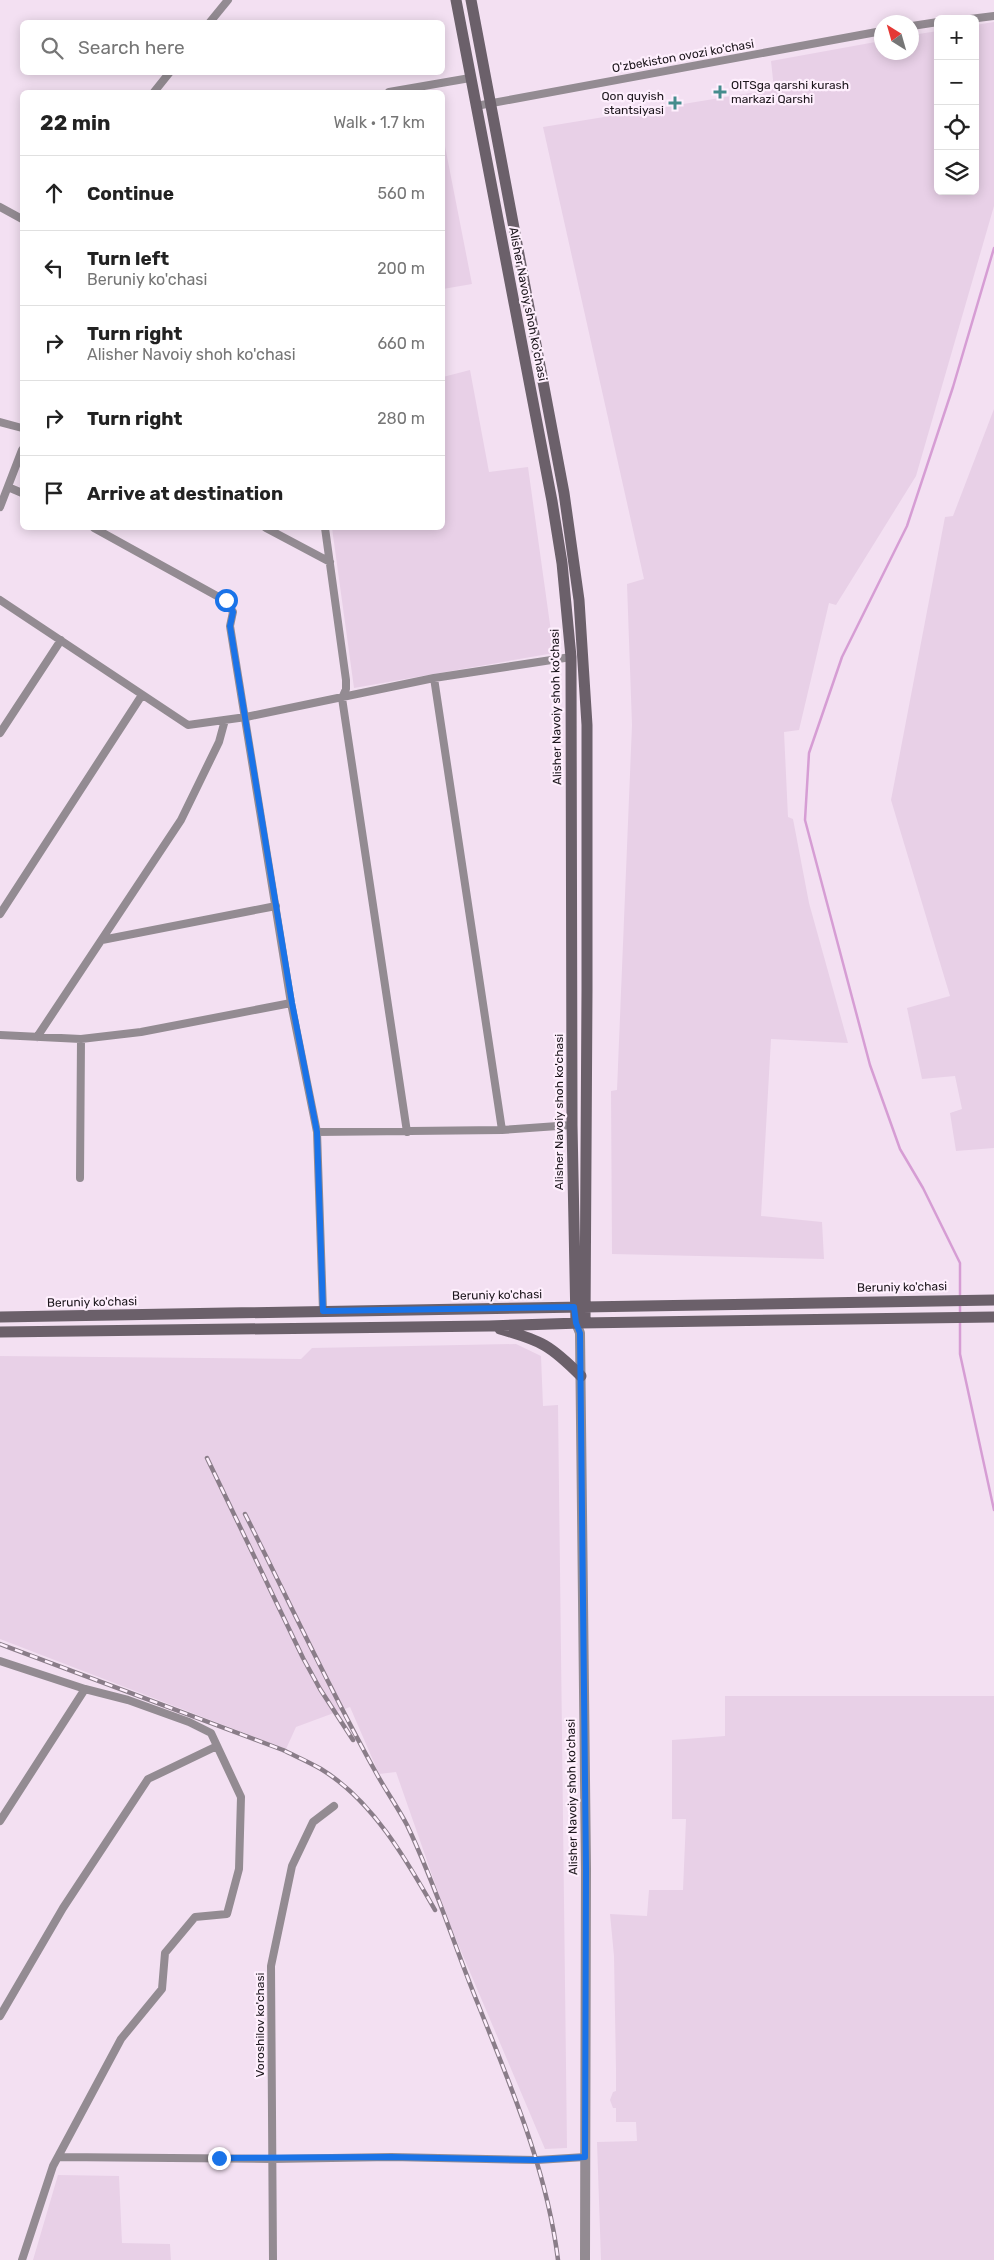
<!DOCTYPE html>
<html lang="en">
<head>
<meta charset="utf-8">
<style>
	:root { --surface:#fff; --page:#f2f2f2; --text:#222; --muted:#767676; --line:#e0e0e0 }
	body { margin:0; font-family:Rubik,sans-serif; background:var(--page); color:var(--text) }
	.controls { position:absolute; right:15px; top:15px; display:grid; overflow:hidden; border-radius:8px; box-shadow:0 2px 12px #0003 }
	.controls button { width:45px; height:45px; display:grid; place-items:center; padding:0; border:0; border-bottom:1px solid var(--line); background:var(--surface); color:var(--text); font:25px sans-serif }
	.compass { position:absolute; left:874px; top:15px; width:45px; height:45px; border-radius:50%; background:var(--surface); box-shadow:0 2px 12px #0003; rotate:323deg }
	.stop { position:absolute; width:15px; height:15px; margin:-11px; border:4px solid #1a73e8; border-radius:50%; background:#fff }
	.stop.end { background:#1a73e8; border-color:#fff; box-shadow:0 1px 5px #0008 }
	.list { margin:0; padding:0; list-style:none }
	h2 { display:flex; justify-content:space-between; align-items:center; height:65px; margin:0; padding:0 20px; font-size:21px }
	h2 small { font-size:16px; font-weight:400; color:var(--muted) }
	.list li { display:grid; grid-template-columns:32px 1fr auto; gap:15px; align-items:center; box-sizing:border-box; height:75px; padding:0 20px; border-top:1px solid var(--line) }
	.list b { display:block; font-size:19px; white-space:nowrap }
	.list p { margin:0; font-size:16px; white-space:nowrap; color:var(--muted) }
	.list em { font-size:16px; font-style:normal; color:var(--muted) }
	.icon { flex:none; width:28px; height:28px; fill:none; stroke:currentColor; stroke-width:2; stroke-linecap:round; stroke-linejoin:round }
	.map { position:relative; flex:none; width:994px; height:2260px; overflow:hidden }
	.search { position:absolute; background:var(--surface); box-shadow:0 2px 12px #0003; left:20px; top:20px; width:425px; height:55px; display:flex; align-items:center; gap:12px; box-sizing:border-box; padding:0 18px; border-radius:8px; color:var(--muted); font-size:19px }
	.panel { position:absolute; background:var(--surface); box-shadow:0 2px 12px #0003; left:20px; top:90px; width:425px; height:440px; border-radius:8px }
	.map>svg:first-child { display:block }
	.built { fill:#e8d0e7 }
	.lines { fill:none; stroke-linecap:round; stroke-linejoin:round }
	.stream { stroke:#d69dd4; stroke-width:2.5 }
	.minor { stroke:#938b92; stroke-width:8 }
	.tertiary { stroke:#938b92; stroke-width:10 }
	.secondary { stroke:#6b606a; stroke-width:11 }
	.rail-casing { stroke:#8a7d89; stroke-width:4.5 }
	.rail { stroke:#feeffd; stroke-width:2.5; stroke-dasharray:8; stroke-linecap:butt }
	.route { stroke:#1a73e8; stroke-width:6 }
	.poi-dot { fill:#448c8d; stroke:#feeffd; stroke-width:2 }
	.labels { text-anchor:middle; stroke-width:4.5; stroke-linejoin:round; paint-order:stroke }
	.street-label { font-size:12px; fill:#1c161c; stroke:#feeffd }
	.poi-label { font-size:12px; fill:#1c161c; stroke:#feeffd; text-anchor:start }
</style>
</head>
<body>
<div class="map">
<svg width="994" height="2260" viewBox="0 0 994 2260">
	<rect width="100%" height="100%" fill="#f3e0f2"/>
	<path class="built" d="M994,22V206L916,476L836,605L829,603L799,730L784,732L788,817L793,819L809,903L848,1043L771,1039L761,1216L822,1222L824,1259L612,1254L611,1091L617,1090L632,725L627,584L644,579L543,127L774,89L771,61L881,41L882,52H912V35L938,31V191H975V25Z
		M442,131L472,284L443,289H442Z
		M470,370L489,472L528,467L554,653L354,688L332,528H442L443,377Z
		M994,409V1148L956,1151L950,1113L962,1109L955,1076L922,1079L907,1008L950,996L891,800L945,517L953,516Z
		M516,1344L541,1356L543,1406L558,1405L567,2148L545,2149L447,1918L396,1772L379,1774L350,1707L296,1727L286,1749L0,1639V1356L301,1359L312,1348Z
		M725,1696H994V2260H601L597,2142L637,2141L636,2122H616V2108H613L610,2100L613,2092L616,2091V2070L614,1956L610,1914L647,1916L649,1890H683L686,1819H672V1740L725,1736Z
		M58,2175L119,2176L122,2243L170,2244L171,2260H33Z"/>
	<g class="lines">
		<path class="stream" d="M960,1297V1263L923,1188L900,1149L870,1065L805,820L809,753L842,657L907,526L953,387L994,248
			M960,1303V1315
			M960,1320V1354L994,1510"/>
		<path class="minor" d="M970,19L994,16
			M210,22L228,0
			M912,26L938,22
			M154,92L170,72
			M389,92L470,78
			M476,106L882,31
			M0,207L22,219
			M0,422L22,428
			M8,487L22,493
			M0,507L22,450
			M94,528L226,601L233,612L230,626L291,1003L317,1132L323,1311
			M266,528L330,562
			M325,528L346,680V689L342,698L407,1132
			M0,600L188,725L246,717L434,678L571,657
			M434,678L502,1130
			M0,733L61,640
			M0,914L142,695
			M102,940L276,906
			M0,1035L81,1039L141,1032L291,1003
			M37,1037L181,820L219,742L225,720
			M317,1132L502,1130L572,1125
			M80,1178L81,1039
			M0,1661L85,1689L128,1700L189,1722L211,1733L241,1797L239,1869L227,1914L195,1917L165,1953L162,1989L121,2039L53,2166L22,2260
			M0,1821L85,1689
			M0,2016L63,1908L148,1779L217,1746
			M58,2157L272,2159L391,2157L537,2160L585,2157
			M273,2260L271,1966L292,1866L313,1822L334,1806"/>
		<path class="tertiary" d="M576,1323L580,1333L586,1869L585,2260"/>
		<path class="secondary" d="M456,0L552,501L562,563L571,657L572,1125L576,1323
			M471,0L564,493L579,600L587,725V990L585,1323
			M0,1317L994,1300
			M500,1329C542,1341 550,1345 581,1376
			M0,1332L489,1326L580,1323L994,1317"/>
		<defs>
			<path id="rail" d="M207,1458L303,1658L320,1689L353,1740
				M245,1514C288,1599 328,1686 374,1769C384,1788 397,1806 407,1825C435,1883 454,1945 478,2004C511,2087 547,2170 558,2260
				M0,1644L283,1750C295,1756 309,1762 321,1769C372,1800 406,1859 435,1910"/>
		</defs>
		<use href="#rail" class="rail-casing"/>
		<use href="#rail" class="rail"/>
	</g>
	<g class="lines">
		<path class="route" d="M219,2158L391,2157L536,2160L585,2157L586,1869L580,1333L576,1323L574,1307L323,1311L317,1132L292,1003L230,626L233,612L226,600"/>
	</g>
	<g class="poi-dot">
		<path d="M717.5 84.5h5v5h5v5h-5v5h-5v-5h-5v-5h5z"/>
		<path d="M672.5 95.5h5v5h5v5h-5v5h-5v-5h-5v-5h5z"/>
	</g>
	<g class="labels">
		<g class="street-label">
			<text transform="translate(683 56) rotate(-10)" y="4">O'zbekiston ovozi ko'chasi</text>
			<text transform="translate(528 304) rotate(79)" y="4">Alisher Navoiy shoh ko'chasi</text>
			<text transform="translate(556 707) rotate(-91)" y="4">Alisher Navoiy shoh ko'chasi</text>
			<text transform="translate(559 1112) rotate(-90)" y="4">Alisher Navoiy shoh ko'chasi</text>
			<text transform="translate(902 1287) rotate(-1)" y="4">Beruniy ko'chasi</text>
			<text transform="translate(497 1295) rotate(-1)" y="4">Beruniy ko'chasi</text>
			<text transform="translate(92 1302) rotate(-1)" y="4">Beruniy ko'chasi</text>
			<text transform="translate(572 1797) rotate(-91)" y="4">Alisher Navoiy shoh ko'chasi</text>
			<text transform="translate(260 2025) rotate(-90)" y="4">Voroshilov ko'chasi</text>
		</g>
		<g class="poi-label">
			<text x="731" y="89">OITSga qarshi kurash<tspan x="731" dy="14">markazi Qarshi</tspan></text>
			<text x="664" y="100" text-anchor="end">Qon quyish<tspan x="664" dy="14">stantsiyasi</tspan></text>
		</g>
	</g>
</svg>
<div class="controls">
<button>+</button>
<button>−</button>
<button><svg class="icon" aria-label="locate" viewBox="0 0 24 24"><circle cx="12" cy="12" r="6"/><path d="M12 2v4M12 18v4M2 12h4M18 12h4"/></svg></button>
<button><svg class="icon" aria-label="layers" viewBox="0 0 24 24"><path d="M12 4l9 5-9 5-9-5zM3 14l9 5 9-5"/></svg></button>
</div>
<svg class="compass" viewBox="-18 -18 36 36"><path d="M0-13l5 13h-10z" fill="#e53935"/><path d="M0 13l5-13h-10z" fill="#767676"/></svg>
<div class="stop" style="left:226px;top:600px"></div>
<div class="stop end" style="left:219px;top:2158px"></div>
<div class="search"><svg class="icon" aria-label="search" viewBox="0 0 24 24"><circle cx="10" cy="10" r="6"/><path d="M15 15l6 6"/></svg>Search here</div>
<section class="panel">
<h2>22 min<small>Walk · 1.7 km</small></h2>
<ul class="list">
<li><svg class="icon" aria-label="ahead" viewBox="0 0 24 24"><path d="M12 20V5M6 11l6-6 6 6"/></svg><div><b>Continue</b></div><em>560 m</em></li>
<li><svg class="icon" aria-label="left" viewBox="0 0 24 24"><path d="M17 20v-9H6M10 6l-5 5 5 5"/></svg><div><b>Turn left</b><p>Beruniy ko'chasi</p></div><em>200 m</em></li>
<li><svg class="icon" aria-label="right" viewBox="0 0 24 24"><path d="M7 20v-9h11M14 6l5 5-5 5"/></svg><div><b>Turn right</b><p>Alisher Navoiy shoh ko'chasi</p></div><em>660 m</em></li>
<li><svg class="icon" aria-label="right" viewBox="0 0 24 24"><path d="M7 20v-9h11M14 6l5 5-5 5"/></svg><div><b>Turn right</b></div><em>280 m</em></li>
<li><svg class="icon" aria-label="arrive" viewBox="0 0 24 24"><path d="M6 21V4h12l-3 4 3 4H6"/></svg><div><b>Arrive at destination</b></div></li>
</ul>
</section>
</div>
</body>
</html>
